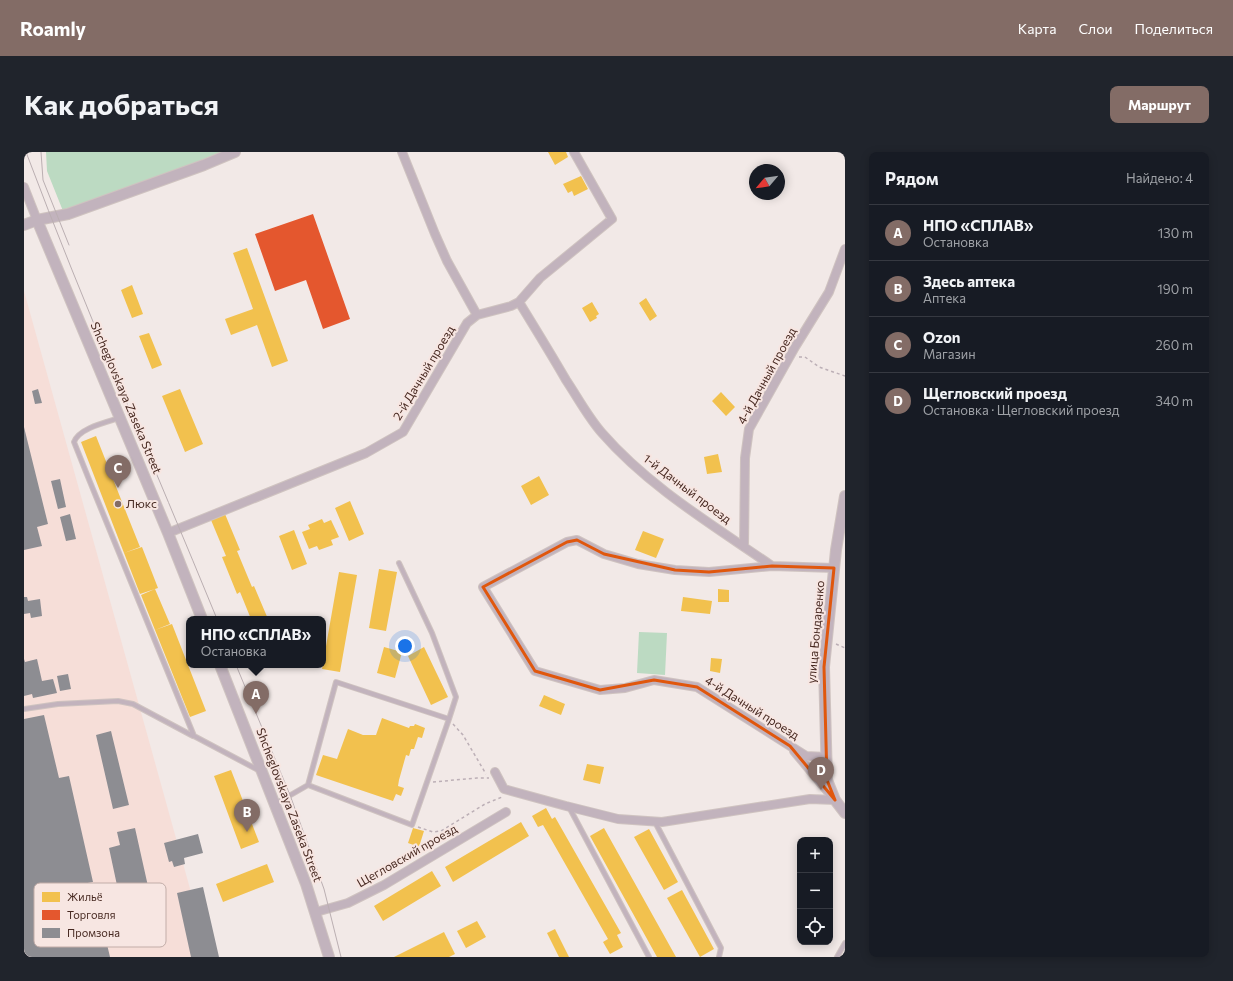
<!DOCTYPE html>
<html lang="ru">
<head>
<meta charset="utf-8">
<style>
	:root { --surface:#171b24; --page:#20242c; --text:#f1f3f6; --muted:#9ea1a6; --line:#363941; --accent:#836c66 }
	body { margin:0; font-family:Commissioner,sans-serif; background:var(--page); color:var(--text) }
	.controls { position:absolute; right:12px; bottom:12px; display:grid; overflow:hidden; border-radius:8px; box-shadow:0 2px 10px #0003 }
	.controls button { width:36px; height:36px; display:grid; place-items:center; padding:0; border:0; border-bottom:1px solid var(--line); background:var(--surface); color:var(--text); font:20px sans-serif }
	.compass { position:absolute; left:725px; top:12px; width:36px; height:36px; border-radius:50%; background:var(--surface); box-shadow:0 2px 10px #0003; rotate:241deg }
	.you { position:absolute; left:381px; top:494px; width:14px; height:14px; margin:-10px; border:3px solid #fff; border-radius:50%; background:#1a73e8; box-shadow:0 0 0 6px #1a73e833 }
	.badge { display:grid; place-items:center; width:26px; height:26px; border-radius:50%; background:var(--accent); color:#fff; font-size:13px; font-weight:700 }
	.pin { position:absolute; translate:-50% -33px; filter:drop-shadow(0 1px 2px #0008) }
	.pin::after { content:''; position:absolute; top:21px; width:14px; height:12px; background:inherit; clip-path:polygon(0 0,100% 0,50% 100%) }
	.popup { position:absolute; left:162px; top:464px; width:140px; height:52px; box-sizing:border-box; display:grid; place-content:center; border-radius:8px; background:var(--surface); filter:drop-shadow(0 1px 3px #0005); font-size:13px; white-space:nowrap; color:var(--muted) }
	.popup b { font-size:15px; color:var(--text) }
	.popup::after { content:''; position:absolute; left:50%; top:100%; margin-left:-8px; border:8px solid transparent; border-top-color:var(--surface) }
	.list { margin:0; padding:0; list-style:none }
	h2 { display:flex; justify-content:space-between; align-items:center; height:52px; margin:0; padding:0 16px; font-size:17px }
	h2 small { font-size:13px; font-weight:400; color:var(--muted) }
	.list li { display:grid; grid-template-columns:26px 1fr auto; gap:12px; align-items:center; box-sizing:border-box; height:56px; padding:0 16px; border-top:1px solid var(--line) }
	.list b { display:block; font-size:15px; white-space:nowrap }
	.list p { margin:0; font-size:13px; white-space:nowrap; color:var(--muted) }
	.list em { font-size:13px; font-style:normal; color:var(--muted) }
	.icon { flex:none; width:22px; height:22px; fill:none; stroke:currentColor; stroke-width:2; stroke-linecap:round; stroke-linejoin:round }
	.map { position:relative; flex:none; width:821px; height:805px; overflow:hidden; border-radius:8px }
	header { display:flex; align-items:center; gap:24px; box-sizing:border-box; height:56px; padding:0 20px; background:var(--accent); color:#fff }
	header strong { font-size:19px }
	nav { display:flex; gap:22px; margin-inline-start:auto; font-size:14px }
	.intro { display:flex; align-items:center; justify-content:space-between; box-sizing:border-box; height:96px; padding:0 24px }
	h1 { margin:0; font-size:28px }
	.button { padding:10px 18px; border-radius:8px; background:var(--accent); color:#fff; font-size:14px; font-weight:700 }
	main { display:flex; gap:24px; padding:0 24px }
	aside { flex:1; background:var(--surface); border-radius:8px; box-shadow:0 2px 10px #0003 }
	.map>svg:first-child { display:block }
	.built { fill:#f6ded8 }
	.green { fill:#bcdac2 }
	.homes { fill:#f2c14e }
	.shops { fill:#e4572e }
	.industry { fill:#8d8d92 }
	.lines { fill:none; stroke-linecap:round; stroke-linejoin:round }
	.service-casing { stroke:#cfc3c0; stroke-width:6 }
	.minor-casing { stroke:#cfc3c0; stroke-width:10 }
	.tertiary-casing { stroke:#cfc3c0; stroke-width:12 }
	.path { stroke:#bcafb6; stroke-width:1.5; stroke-dasharray:3 3; stroke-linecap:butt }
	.service { stroke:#c2b3bd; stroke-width:4 }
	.minor { stroke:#c2b3bd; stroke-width:8 }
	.tertiary { stroke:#c2b3bd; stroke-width:10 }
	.tram { stroke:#baaeb1; stroke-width:1 }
	.marked { fill:none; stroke:#e0570d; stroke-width:3; stroke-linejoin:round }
	.poi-dot { fill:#836c66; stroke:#f7e6e2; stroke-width:1.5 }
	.labels { text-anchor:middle; stroke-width:4; stroke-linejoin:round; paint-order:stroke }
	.street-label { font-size:12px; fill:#472921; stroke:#f7e6e2 }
	.poi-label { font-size:12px; fill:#472921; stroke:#f7e6e2; text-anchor:start }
	.key { fill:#f7e6e2; stroke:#c2ada8; stroke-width:1 }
	.key-label { font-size:11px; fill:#472921 }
</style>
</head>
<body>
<header>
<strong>Roamly</strong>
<nav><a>Карта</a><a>Слои</a><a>Поделиться</a></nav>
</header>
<div class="intro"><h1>Как добраться</h1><a class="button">Маршрут</a></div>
<main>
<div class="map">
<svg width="821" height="805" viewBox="0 0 821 805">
	<rect width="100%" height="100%" fill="#f2e9e7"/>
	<path class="built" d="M0,139L185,805H0Z"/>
	<path class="green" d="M22,0H197L178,8L39,59L23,19Z
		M615,480L643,481L641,523L613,521Z"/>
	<path class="homes" d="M524,0H542L544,5L531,13Z
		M557,24L564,37L550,44L548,39L544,41L539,32Z
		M223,96L264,209L248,215L233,173L207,183L201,167L229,157L209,101Z
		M108,133L119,162L108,166L97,138Z
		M622,146L633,164L626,169L615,151Z
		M568,150L575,162L572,164L573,166L566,170L558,156Z
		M125,181L138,213L128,217L115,184Z
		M156,237L179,292L161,300L138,244Z
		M697,240L711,255L702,264L688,249Z
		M72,284L104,365L91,371L104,365L116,395L100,401L57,290Z
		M694,302L698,320L683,322L680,305Z
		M515,324L525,343L507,353L497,334Z
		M326,349L340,382L325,389L311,356Z
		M201,362L216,398L213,399L228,435L230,434L244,467H227L216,440L213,442L198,405L202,404L187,368Z
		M298,367L300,371L307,368L315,385L307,388L309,393L295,398L293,394L285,397L278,380L286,377L284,373Z
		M270,378L283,412L268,418L255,384Z
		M619,379L640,387L632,406L611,398Z
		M118,395L134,436L116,442L100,401Z
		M355,417L373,420L362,479L345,476Z
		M315,420L333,423L316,520L298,517Z
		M131,437L146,472L131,478L117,443Z
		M694,437L705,438V450H694Z
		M659,445L688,449L686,462L657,459Z
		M148,472L182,559L166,565L131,478Z
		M360,495L378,500L371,526L353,521Z
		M400,495L424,545L407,553L384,504Z
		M687,506L698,507L696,521L686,519Z
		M520,543L541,552L537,563L515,554Z
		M358,566L385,576L386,574H390L391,572L401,576L398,586L394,585L390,597H387L385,604L382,603L375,628L374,634L380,636L377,644L372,642L369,649L292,623L299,603L313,607L324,577L339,583H352Z
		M563,612L580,615L576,632L559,628Z
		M207,618L235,690L217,697L190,624Z
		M522,656L528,667L531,665L597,781L593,783L599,795L586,802L579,790L584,787L519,673L514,675L508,664Z
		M497,670L505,684L429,730L421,715Z
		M389,676L400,679L395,695L384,691Z
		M580,676L652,805H633L566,684Z
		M625,677L654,730L640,738L610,685Z
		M243,712L250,730L199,750L192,732Z
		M408,719L417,734L359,769L350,754Z
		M658,738L690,797L676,805L643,746Z
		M453,769L462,785L442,796L433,779Z
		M531,777L545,805H535L523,781Z
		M420,780L431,802L425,805H370Z"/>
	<path class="shops" d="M289,62L326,167L299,177L282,128L251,139L231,82Z"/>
	<path class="industry" d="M14,237L18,251L11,252L8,239Z
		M0,275L24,372L13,375L18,394L0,398Z
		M36,327L42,355L34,357L27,329Z
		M46,362L52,387L42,389L36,365Z
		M0,445H3L4,449L16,447L18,464L7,466L6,461L0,462Z
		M0,507L1,510L13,507L18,529L29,527L33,541L9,546L8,542L0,544Z
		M44,522L47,537L36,539L33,524Z
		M20,563L35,626L45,624L69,730L58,732L62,748L72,746L86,805H0V567Z
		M87,579L105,653L89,657L72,583Z
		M111,676L136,788L106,794L85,696L96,693L93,680Z
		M174,682L179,701L160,706L161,712L150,715L148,709L145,710L140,691Z
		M179,735L195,805H167L153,741Z"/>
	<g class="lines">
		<defs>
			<path id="service" d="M95,266C83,270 55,276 50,290L64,325L170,584L236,619
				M375,411L408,481L432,545L425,567
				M0,557L34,552L94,549L109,552L169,584
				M251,652L284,633L388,673L425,567L312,530L284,633
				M545,655L625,805
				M631,670L697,796L695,805
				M813,805L821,791"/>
			<path id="minor" d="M378,0L411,82L423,109L453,163
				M0,35L13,68
				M495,150C511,176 527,202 542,228C554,246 564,265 578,281C625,335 689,373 748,414
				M144,381L342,301L379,280L443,171L453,163L487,154L495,150L516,126L588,67L550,0
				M720,395L721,306L725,277L771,195L805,140L821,97
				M802,605L782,604L673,535L630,528L601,536L576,538L511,519L459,435L543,390L553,388L580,402L614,412L651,418L685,420L748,414L810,416
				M471,620L480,637L542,654L594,667L638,670L786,647L811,648L770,599
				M292,760L324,751L360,733L482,660"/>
			<path id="tertiary" d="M13,68L144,381L178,467
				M0,73L13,68L44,62L180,13L211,0
				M821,344L812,398L800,515L803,628L811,648L821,661
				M196,513L282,732L305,805"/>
		</defs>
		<use href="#service" class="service-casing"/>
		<use href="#minor" class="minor-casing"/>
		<use href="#tertiary" class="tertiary-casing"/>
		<path class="path" d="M775,205H781L795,215L821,224
			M812,492L821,496
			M429,572L439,583L462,622
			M409,630L453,626H465
			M394,675L409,680L417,679L461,652L478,645"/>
		<use href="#service" class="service"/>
		<use href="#minor" class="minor"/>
		<use href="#tertiary" class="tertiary"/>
		<path class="tram" d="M2,0C61,157 129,311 193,467
			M17,0L19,28L45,93
			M212,513L266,643L300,737L317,805"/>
	</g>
	<path class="marked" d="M553,388L580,402L651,418L685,420L748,414L810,416L800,515L803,628L811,648L766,594L673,535L630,528L576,538L511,519L459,435L543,390Z"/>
	<circle class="poi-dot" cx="94" cy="352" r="4"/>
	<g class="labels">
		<g class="street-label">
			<text transform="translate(400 221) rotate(-59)" y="4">2-й Дачный проезд</text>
			<text transform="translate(743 224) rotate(-61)" y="4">4-й Дачный проезд</text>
			<text transform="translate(102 246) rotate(67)" y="4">Shcheglovskaya Zaseka Street</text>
			<text transform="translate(663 337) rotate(37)" y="4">1-й Дачный проезд</text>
			<text transform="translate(792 480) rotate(-85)" y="4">улица Бондаренко</text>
			<text transform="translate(728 556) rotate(32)" y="4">4-й Дачный проезд</text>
			<text transform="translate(265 653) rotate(69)" y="4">Shcheglovskaya Zaseka Street</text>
			<text transform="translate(383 704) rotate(-30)" y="4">Щегловский проезд</text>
		</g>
		<g class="poi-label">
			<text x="102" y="356">Люкс</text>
		</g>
	</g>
	<rect x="10" y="731" width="132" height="64" rx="6" class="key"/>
	<rect x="18" y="740" width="18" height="10" fill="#f2c14e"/>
	<rect x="18" y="758" width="18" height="10" fill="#e4572e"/>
	<rect x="18" y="776" width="18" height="10" fill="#8d8d92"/>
	<g class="key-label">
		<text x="43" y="749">Жильё</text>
		<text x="43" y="767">Торговля</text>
		<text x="43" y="785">Промзона</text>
	</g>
</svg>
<div class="controls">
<button>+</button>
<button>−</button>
<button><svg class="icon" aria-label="locate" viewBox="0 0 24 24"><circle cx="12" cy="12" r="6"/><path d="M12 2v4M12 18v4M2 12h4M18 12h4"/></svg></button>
</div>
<svg class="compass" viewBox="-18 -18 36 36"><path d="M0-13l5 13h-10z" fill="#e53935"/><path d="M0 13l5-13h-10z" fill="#9ea1a6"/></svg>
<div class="you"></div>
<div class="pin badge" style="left:232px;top:562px">A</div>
<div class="popup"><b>НПО «СПЛАВ»</b>Остановка</div>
<div class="pin badge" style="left:223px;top:680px">B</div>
<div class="pin badge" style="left:94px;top:336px">C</div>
<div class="pin badge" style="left:797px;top:638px">D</div>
</div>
<aside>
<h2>Рядом<small>Найдено: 4</small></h2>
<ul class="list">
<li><span class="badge">A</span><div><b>НПО «СПЛАВ»</b><p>Остановка</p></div><em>130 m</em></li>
<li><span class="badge">B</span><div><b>Здесь аптека</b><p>Аптека</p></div><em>190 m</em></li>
<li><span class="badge">C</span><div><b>Ozon</b><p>Магазин</p></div><em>260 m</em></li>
<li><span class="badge">D</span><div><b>Щегловский проезд</b><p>Остановка · Щегловский проезд</p></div><em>340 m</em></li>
</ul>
</aside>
</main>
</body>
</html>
